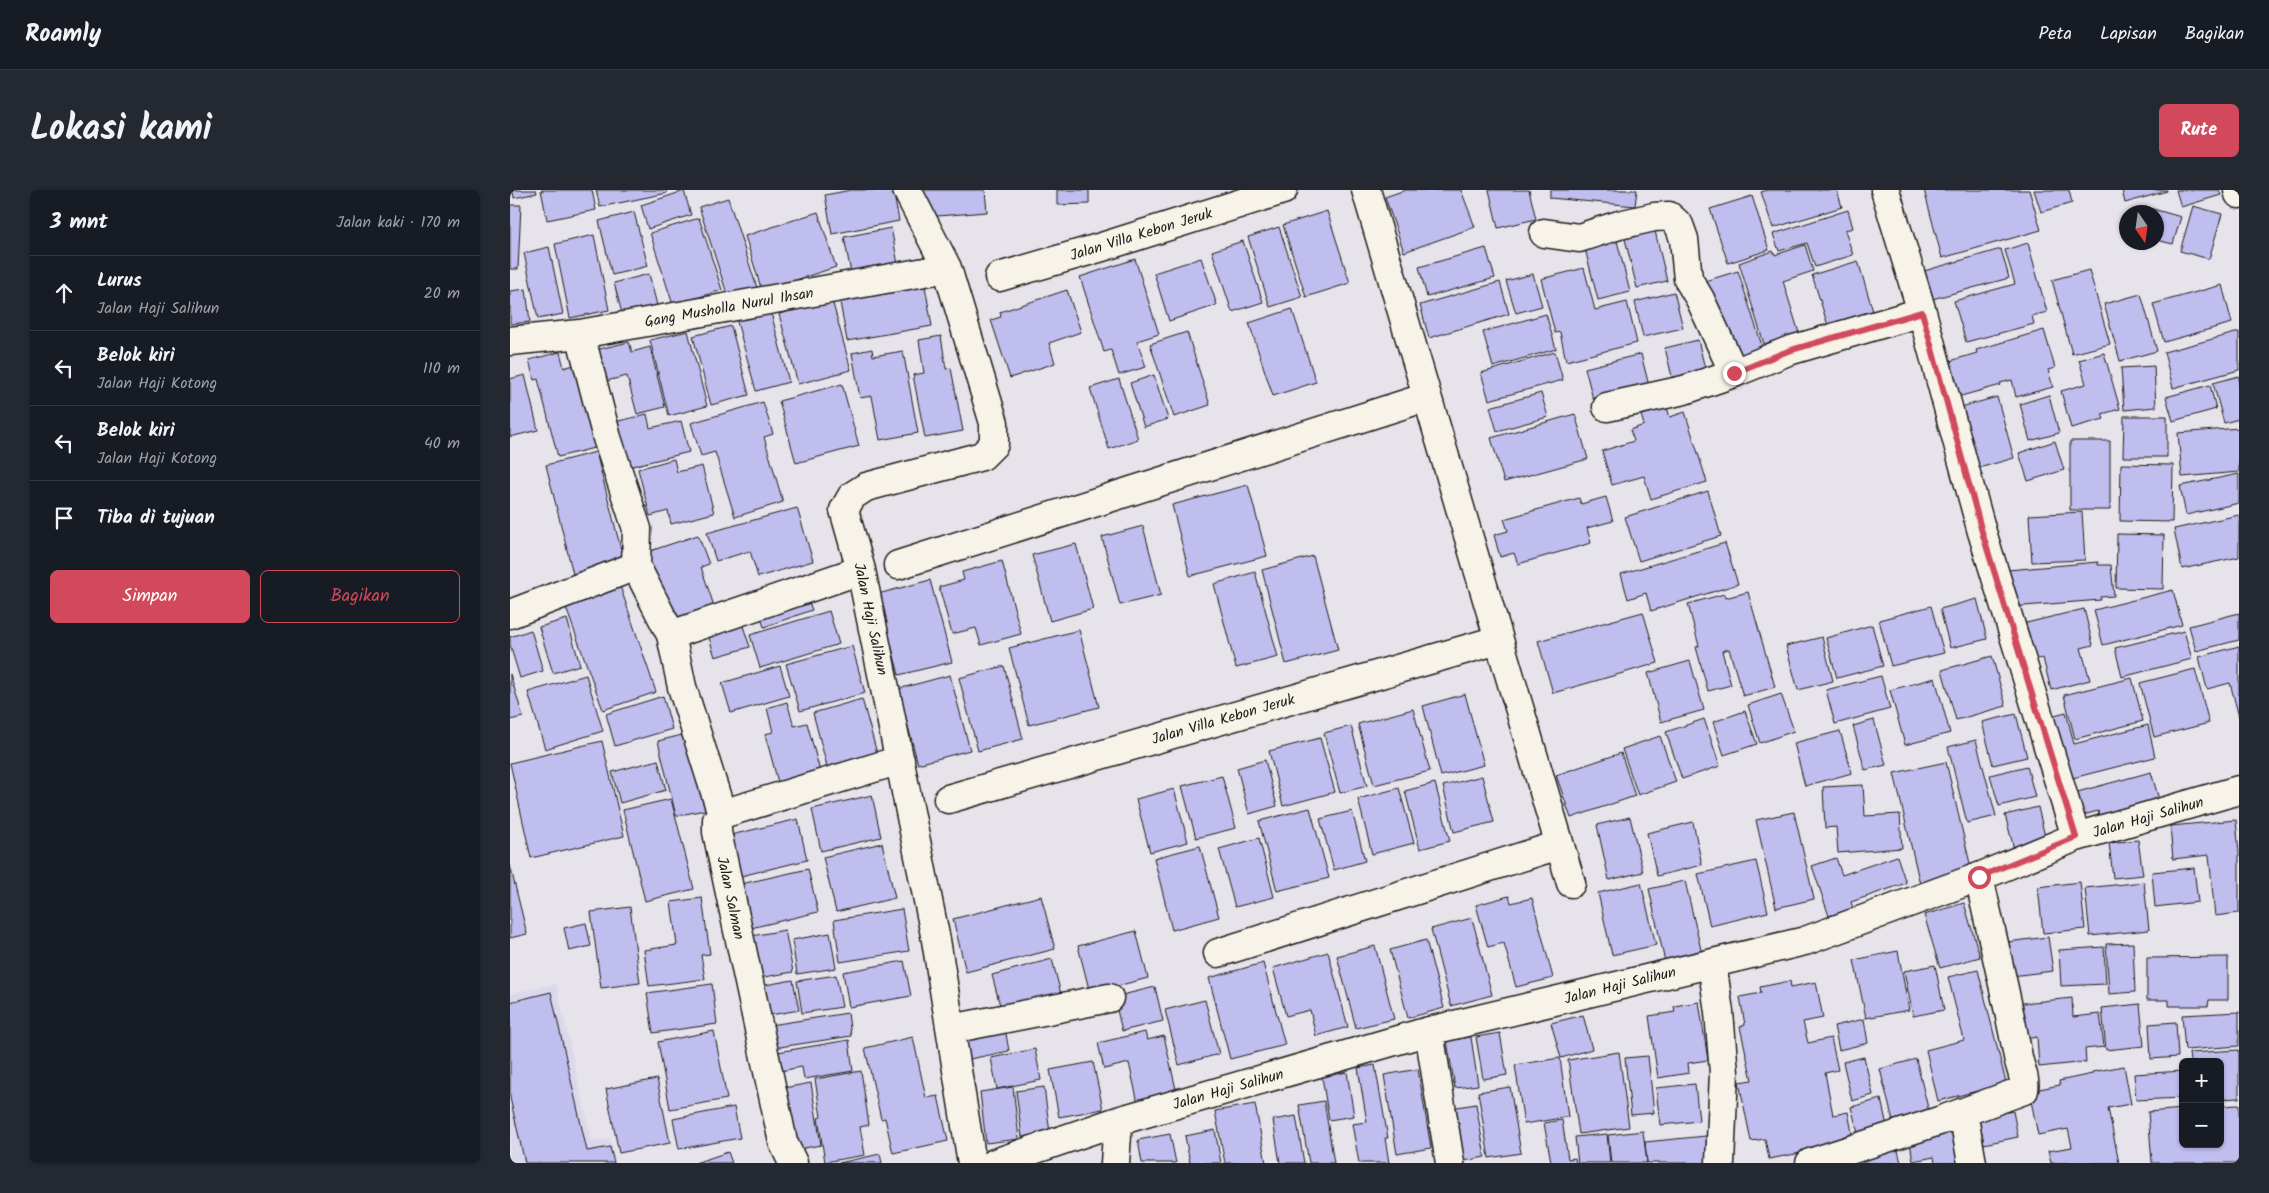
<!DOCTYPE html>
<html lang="id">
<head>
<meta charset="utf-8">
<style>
	:root { --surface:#171b24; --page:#242831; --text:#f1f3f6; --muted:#9ea1a6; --line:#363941; --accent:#d1495b }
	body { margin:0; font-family:Kalam,sans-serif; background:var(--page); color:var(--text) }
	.controls { position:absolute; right:15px; bottom:15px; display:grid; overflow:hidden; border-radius:8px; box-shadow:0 1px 4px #0004 }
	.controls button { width:45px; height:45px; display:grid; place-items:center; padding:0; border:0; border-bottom:1px solid var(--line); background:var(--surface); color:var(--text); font:25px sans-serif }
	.compass { position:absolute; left:1609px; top:15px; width:45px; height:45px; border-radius:50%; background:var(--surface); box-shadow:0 1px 4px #0004; rotate:167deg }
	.stop { position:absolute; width:15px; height:15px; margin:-11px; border:4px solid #d1495b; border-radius:50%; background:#fff }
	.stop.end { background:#d1495b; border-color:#fff; box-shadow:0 1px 5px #0008 }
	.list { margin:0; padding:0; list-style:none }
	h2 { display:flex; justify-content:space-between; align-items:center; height:65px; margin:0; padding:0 20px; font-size:21px }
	h2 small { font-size:16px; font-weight:400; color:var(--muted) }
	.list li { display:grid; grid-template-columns:32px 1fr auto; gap:15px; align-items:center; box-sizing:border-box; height:75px; padding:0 20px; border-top:1px solid var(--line) }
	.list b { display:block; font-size:19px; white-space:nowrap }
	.list p { margin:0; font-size:16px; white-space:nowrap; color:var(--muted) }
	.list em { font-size:16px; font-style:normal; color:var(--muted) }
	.actions { display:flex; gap:10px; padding:15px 20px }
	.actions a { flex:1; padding:11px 0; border:1px solid var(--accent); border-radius:8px; text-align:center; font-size:18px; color:var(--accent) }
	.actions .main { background:var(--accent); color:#fff }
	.icon { flex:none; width:28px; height:28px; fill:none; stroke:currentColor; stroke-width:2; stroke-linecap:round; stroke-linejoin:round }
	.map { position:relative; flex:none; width:1729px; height:973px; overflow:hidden; border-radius:8px }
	header { display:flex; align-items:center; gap:30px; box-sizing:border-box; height:70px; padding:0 25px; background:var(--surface); border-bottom:1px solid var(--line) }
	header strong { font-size:24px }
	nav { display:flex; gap:28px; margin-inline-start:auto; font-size:18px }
	.intro { display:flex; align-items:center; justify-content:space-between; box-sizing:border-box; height:120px; padding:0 30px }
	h1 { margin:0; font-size:35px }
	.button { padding:12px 22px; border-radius:8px; background:var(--accent); color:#fff; font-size:18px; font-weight:700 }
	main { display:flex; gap:30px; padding:0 30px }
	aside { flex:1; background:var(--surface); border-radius:8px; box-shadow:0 1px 4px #0004 }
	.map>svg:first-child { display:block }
	.built { fill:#dbd8ec }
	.building { fill:#c0bdef; stroke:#1c1c1c }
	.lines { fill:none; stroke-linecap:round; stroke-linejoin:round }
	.minor-casing { stroke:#1c1c1c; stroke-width:31 }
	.minor { stroke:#f7f3e8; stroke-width:28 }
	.route { stroke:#d1495b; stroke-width:6 }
	.labels { text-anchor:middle; stroke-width:4; stroke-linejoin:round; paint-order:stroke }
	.street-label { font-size:15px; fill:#1c1c1c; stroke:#f7f3e8 }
</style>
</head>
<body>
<header>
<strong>Roamly</strong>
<nav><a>Peta</a><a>Lapisan</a><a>Bagikan</a></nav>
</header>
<div class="intro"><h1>Lokasi kami</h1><a class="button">Rute</a></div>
<main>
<aside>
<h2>3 mnt<small>Jalan kaki · 170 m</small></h2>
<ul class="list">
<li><svg class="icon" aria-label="ahead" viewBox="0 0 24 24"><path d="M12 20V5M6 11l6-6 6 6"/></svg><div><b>Lurus</b><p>Jalan Haji Salihun</p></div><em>20 m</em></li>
<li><svg class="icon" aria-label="left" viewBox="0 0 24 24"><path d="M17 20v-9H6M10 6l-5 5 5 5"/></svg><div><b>Belok kiri</b><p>Jalan Haji Kotong</p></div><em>110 m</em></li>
<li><svg class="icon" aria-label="left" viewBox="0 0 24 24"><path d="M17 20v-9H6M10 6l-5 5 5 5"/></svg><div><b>Belok kiri</b><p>Jalan Haji Kotong</p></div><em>40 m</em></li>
<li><svg class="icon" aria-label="arrive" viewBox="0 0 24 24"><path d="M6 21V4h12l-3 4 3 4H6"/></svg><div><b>Tiba di tujuan</b></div></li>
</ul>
<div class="actions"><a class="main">Simpan</a><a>Bagikan</a></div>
</aside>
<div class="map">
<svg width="1729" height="973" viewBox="0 0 1729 973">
	<rect width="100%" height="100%" fill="#e6e3ea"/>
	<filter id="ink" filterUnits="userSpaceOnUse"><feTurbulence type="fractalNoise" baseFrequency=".02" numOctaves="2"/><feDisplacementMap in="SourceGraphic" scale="10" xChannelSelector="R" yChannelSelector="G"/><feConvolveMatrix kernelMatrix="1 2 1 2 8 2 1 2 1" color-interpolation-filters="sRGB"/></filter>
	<g filter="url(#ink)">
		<path class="built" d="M46,794L82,952L100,948L106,973H0V804Z"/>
		<path class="building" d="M3,0H26L27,3L4,8Z
			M31,0H82L86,20L37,30Z
			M86,0H156L157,3L90,17Z
			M341,0H383L389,31L322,44L315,5Z
			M413,0H475L477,22L415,27Z
			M547,0H579V14L547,15Z
			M895,0H951L965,37L894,62L875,7Z
			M979,0H1019L1026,29L988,38Z
			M1040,0H1127L1125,16L1040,8Z
			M1258,0H1327L1332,17L1263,38L1251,2Z
			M1414,0H1519L1531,40L1432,68Z
			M1524,0H1559L1562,13L1531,22Z
			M1612,0H1657V1L1615,13Z
			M1666,0H1709L1711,5L1671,17Z
			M174,1L181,25L138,39L131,15Z
			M1242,6L1259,60L1218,73L1200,19Z
			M218,8L248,101L219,110L189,17Z
			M0,15H11L8,79H0Z
			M1683,16L1712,24L1699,69L1670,61Z
			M1636,17L1671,27L1663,54L1646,50V22H1634Z
			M1338,20L1343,38L1335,40L1343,65L1305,77L1297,53L1269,61L1263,44Z
			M817,21L840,93L796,107L773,35Z
			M124,22L138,76L102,85L89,31Z
			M308,22L326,77L252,101L235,46Z
			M189,28L212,100L163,115L140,43Z
			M769,37L792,107L760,117L738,47Z
			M381,38L388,74L341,83L334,47Z
			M1145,41L1157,91L1127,98L1115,49Z
			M84,45L99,120L60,128L45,54Z
			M1106,47L1120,102L1088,110L1074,55Z
			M733,51L753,112L722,122L702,61Z
			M1518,53L1537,122L1522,126L1524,134L1456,152L1444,111L1505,94L1495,60Z
			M1295,55L1303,81L1273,91L1289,143L1254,154L1229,73L1263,61L1265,65Z
			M39,57L53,124L28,129L14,63Z
			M976,58L985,88L917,107L909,77Z
			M1491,59L1499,88L1415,111L1407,83Z
			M691,68L707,115L659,131L644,83Z
			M625,69L649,144L627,151L636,177L609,185L601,160L594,162L570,87Z
			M1348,71L1365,128L1320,142L1302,85Z
			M1074,78L1085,120L1117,112L1127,153L1056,171L1050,142L1045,143L1031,89Z
			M1579,80L1600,154L1562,164L1542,90Z
			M1228,81L1253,159L1220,170L1195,91Z
			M139,84L149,123L114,131L104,93Z
			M1023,84L1032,116L1006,123L996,91Z
			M990,92L999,124L919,148L910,115Z
			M1712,95L1722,133L1654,152L1643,114Z
			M415,96L422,136L337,151L330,112Z
			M16,99L20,132L0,134V101Z
			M557,100L571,142L539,153L545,173L500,188L481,130L491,127L490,122Z
			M1164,102L1173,138L1133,147L1125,112Z
			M1631,104L1647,161L1610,171L1594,114Z
			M322,110L341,180L288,194L269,124Z
			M260,119L279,192L246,201L226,128Z
			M782,119L806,192L763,206L739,133Z
			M1036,124L1046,159L983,177L973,142Z
			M221,136L239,205L201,215L183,146Z
			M1534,140L1545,178L1538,180L1543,197L1506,207L1502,190L1490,193L1491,195L1440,209L1430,174L1467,163L1466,160Z
			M178,141L197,216L159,226L140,150Z
			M677,142L700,215L664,227L640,154Z
			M1729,142V180L1663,198L1654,162Z
			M431,146L436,179L441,178L453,241L415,248L403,185L414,183L409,150Z
			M1188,150L1197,187L1164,195L1155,158Z
			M119,152L122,162L140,157L155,217L127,224L117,186L88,193L81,161Z
			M362,159L363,166L393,161L408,243L370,250L362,206L350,208L342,163Z
			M50,162L54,178L67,174L88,257L48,267L28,189L24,190L19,170Z
			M1045,162L1053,190L979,210L971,183Z
			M1594,163L1610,219L1592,224L1594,229L1561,238L1551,201L1576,194L1569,170Z
			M1131,164L1139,196L1083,209L1075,178Z
			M1644,176L1646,217L1614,220L1611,178Z
			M15,185L28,240L0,247V189Z
			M644,185L658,229L634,237L620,193Z
			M1729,186V229L1714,233L1703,193Z
			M609,189L628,249L599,259L580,198Z
			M332,194L349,256L286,273L269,211Z
			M1700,195L1706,219L1663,231L1656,207Z
			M1031,203L1038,227L987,241L980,217Z
			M1539,205L1549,243L1520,251L1510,214Z
			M1487,207L1504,268L1462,280L1444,219Z
			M253,212L263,244L254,247L273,312L225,327L205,262L191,266L181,233Z
			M1157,218L1160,227L1175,222L1197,292L1141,309L1134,286L1102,295L1092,261L1124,251L1120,240L1134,235L1131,225Z
			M137,224L140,238L171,231L179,262L110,279L105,232Z
			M1065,224L1078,269L994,292L981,248Z
			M1614,226H1657V267H1613Z
			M1729,238V282L1672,287L1668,243Z
			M1545,251L1554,280L1518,291L1509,263Z
			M1560,251H1600V320H1560Z
			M86,262L116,379L65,392L36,275Z
			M164,269L167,282L192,276L204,323L161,334L158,321L140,326L128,279Z
			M1611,274L1663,275L1662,332L1610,331Z
			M1729,284V313L1676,325L1670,296Z
			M738,295L757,366L680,386L662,315Z
			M1198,301L1211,346L1129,371L1115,327Z
			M1096,307L1103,331L1077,338L1081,353L1008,374L1004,363L990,367L984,345L998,341L994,329L1069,308L1071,314Z
			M287,318L303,371L248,387L240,361L206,371L197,343Z
			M1572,322L1575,370L1522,372L1519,325Z
			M1729,325V367L1672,379L1664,339Z
			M633,336L651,405L610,415L592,347Z
			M1607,344L1654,345L1653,399L1606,398Z
			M188,345L199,374L191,377L205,419L162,434L134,363Z
			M1215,353L1228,394L1141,421L1136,403L1118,409L1111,384Z
			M566,354L583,419L540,431L522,365Z
			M803,366L828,460L776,474L752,380Z
			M492,371L511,444L471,455L466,438L442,444L429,397L454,390L452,382Z
			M1588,372V375H1601L1604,406L1590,407L1591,410L1501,417L1498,380Z
			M745,382L768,467L726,478L704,394Z
			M420,390L442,472L389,485L368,404Z
			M110,396L146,502L93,520L55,415Z
			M1663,400L1672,435L1593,455L1584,420Z
			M1238,402L1265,497L1233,506L1219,459L1212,461L1221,495L1198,501L1186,457L1189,456L1178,414L1214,404L1215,408Z
			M296,404L302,420L254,437L249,421Z
			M1467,409L1477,449L1440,458L1430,419Z
			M1421,416L1434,463L1381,476L1369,430Z
			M1574,419L1583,455L1571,458L1580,490L1541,500L1533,468L1518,471L1508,435Z
			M319,421L329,454L250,478L240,445Z
			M1133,422L1148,473L1043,503L1028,451Z
			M1729,423V450L1686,461L1679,436Z
			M230,427L240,457L205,467L196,438Z
			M57,429L70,475L43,483L29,437Z
			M1362,435L1373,476L1327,488L1316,448Z
			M21,440L33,481L10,488L0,455V447Z
			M569,440L589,517L519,535L499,458Z
			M1674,441L1682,469L1612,487L1605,458Z
			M1312,447L1323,491L1288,500L1276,456Z
			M342,456L355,503L290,521L276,474Z
			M1729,456V527L1720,493L1697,499L1689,467Z
			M1482,466L1496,516L1446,530L1432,480Z
			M1180,471L1194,520L1151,532L1138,483Z
			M270,476L279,506L221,523L212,493Z
			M494,476L513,549L468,561L449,488Z
			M1685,479L1699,533L1644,547L1630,493Z
			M0,484L13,527L0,530Z
			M76,485L93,541L35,559L18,502Z
			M440,485L460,560L408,574L388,499Z
			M1371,486L1380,519L1325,534L1316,500Z
			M1425,488L1440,543L1395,555L1380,500Z
			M1622,488L1633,531L1565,549L1554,505Z
			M955,504L974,575L931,586L913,516Z
			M1271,504L1284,541L1250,553L1238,515Z
			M153,506L162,539L105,556L96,524Z
			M352,509L368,567L318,580L303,523Z
			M277,512L284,536L297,533L311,585L269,596L255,544L263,542L257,518Z
			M903,519L920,581L864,595L848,534Z
			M1235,521L1247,554L1214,565L1203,532Z
			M1556,522L1564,554L1638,535L1645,567L1551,591L1533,528Z
			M1506,524L1517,567L1483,575L1472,532Z
			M1194,529L1210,576L1172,589L1156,542Z
			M1364,530L1376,575L1355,580L1343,536Z
			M841,536L857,596L830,603L814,543Z
			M1330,541L1342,583L1295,596L1284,553Z
			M180,543L199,619L166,626L148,551Z
			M1150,546L1166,592L1128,605L1112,559Z
			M810,548L825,602L773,616L759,561Z
			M1466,550L1486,626L1457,633L1438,557Z
			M92,551L114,646L21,668L0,573Z
			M1111,563L1125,606L1061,628L1046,585Z
			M148,570L156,600L110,613L102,582Z
			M755,570L767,616L739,624L727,578Z
			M1436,572L1462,682L1410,694L1384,583Z
			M1517,576L1525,607L1489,616L1480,585Z
			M1641,582L1650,613L1590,629L1588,621L1566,627L1560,604Z
			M712,586L726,638L686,648L672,596Z
			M972,586L984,632L944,642L933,596Z
			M925,593L940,651L910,659L895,601Z
			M1353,595L1355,626L1390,624L1392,658L1328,663L1326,637L1315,638L1313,597Z
			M889,598L904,653L862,664L848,609Z
			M664,599L678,652L640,662L626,609Z
			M362,605L371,647L311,661L302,619Z
			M161,609L184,699L135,711L113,620Z
			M1528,617L1536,651L1504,659L1495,625Z
			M800,618L819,688L767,701L749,631Z
			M842,621L855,671L824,680L810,629Z
			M1284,622L1304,709L1266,718L1246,630Z
			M1120,627L1133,682L1099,690L1087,635Z
			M288,629L297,670L231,686L221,645Z
			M1726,630L1729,663V723L1705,726L1699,665L1663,669L1660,636Z
			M1183,632L1192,675L1147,686L1137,643Z
			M749,648L764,707L725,717L709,659Z
			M1628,650L1633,685L1603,688L1599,653Z
			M372,653L385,708L326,722L313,667Z
			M690,656L709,727L662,740L644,668Z
			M1387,666L1396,693L1341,712L1343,718L1319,726L1302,676L1326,668L1332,685Z
			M1246,671L1258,722L1200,736L1188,684Z
			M0,675L17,744L0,748Z
			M1684,678L1688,712L1645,717L1642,682Z
			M298,679L308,722L241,738L231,694Z
			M1175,691L1192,764L1155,772L1139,699Z
			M1570,692L1575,739L1533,743L1528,697Z
			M1634,692L1639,740L1580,746L1575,698Z
			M1131,693L1146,755L1102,765L1088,703Z
			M531,706L545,759L456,782L443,729Z
			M999,706L1001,713L1022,708L1043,788L1006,797L994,753L978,757L966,715Z
			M192,708L200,764L191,765L195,789L139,796L134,760L167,755L161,712Z
			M1454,713L1470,767L1430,778L1414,725Z
			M120,717L130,793L91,798L81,722Z
			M392,719L399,761L330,772L324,730Z
			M962,728L982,805L941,816L921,739Z
			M76,733L81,756L59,761L54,738Z
			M275,740L283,782L243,789L236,747Z
			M626,741L638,788L580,803L568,756Z
			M320,743L326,778L287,784L282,750Z
			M1538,747L1543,781L1493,787L1489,753Z
			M916,750L934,818L898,828L880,760Z
			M1623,753L1625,802L1599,804L1596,754Z
			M865,756L884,829L846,838L827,766Z
			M1594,757L1596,794L1551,796L1549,760Z
			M1388,761L1399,820L1356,828L1344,770Z
			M818,762L838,837L806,846L800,820L776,826L763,778Z
			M1718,767V810H1699L1698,816H1659V810H1637V768Z
			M542,769L552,808L492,823L482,785Z
			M394,771L401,806L339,817L333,782Z
			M753,773L775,855L720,869L699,788Z
			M1425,775L1434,820L1403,826L1394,781Z
			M1468,780L1497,897L1468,904L1467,901L1428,911L1416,860L1454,850L1438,787Z
			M326,785L332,817L292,823L287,791Z
			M283,790L289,820L249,827L244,797Z
			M1280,791L1281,797L1306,792L1313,828L1293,832L1298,853L1321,848L1328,880L1315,883L1323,925L1338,922L1344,953L1259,969L1255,949L1241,951L1229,892L1242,890L1230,837L1235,835L1230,807L1251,803L1250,797Z
			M202,794L207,834L143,843L137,803Z
			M645,797L653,831L612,841L604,807Z
			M41,802L77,961L100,957L104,973H15L0,908V812Z
			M1562,808L1563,827L1590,824L1594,857L1575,859L1576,872L1529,877L1527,847L1509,850L1504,814Z
			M695,810L709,864L669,875L655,820Z
			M1189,812L1198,870L1178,873L1179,883L1148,888L1139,826L1165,822L1164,816Z
			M1630,814L1634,856L1596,860L1592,818Z
			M1729,822V856L1675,860L1672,825Z
			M338,823L341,846L257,859L254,836Z
			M1073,825L1082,859L1051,868L1041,833Z
			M1354,829L1358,853L1329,860L1324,836Z
			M1666,832L1668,867L1641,869L1639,834Z
			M494,833L499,861L460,869L454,841Z
			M204,841L217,909L160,919L148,852Z
			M635,842L637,850L654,846L667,904L628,913L619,873L594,879L588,853Z
			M990,843L997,885L973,889L966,847Z
			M403,847L416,908L428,906L438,951L383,963L375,928L371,929L355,858Z
			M961,847L968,895L945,898L937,851Z
			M339,850L343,881L294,889L292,877L259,883L256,864Z
			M525,859L531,890L487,899L481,868Z
			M1729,860V908L1710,909V872H1680L1679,863Z
			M1109,862L1119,937L1069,944L1058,870Z
			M1138,866L1144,923L1121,925L1115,868Z
			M1354,867L1363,905L1342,911L1333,872Z
			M1050,868L1058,927L1014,934L1005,875Z
			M1406,869L1420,926L1384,935L1370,879Z
			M583,872L593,919L549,927L540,880Z
			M865,875L878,948H875L879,973H849L842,934L857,932L848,878Z
			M1614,876L1621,914L1598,918L1609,973H1541L1538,961L1562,957L1558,939L1528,945L1519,901L1550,895L1549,891L1582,884V882Z
			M908,879L921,958L887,964L874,885Z
			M351,881L359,935L350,937L355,965L315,972L308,928L311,927L305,889Z
			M1673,881V908L1626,910L1624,884Z
			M837,882L844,926L819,930L812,887Z
			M147,889L160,953L109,963L96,899Z
			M301,893L311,955L278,961L268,899Z
			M1185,894L1189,931L1150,935L1146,898Z
			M503,897L509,949L476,953L470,902Z
			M534,897L540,943L512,947L506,901Z
			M1000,897L1011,963L979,968L968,902Z
			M1371,909L1377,936L1348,943L1341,917Z
			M814,911L824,973H799L789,915Z
			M745,914L756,973H715L705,921Z
			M966,914L975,967L944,973L935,919Z
			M1729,915V973H1642L1638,922L1673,919V954H1710V916Z
			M224,917L230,948L169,959L163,929Z
			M1503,921L1508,947L1474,954L1469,928Z
			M786,926L794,973H770L763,930Z
			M1052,930L1058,969L1065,968L1066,973H1036L1041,972L1034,933Z
			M1446,936L1452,973H1425L1424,967L1403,971L1400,952L1421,948L1419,940Z
			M705,940L711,973H680L675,946Z
			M1133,941L1137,973H1101L1098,945Z
			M660,944L666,973H632L628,950Z
			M1097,944L1100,973H1068L1065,947Z
			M1196,946L1198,973H1137L1135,952Z
			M1387,956L1391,973H1353L1351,963Z
			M218,962L222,973H185Z
			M370,964L372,973H329Z"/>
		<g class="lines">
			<defs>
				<path id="minor" d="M397,0L437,78L484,233V254L472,266L356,297L342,306L334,320L351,380L426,750L462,973
					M856,0L1061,693
					M1375,0L1412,122L1472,342L1566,647
					M1728,0L1729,4
					M1034,43L1069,48L1109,35L1144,27L1159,26L1169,35L1174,49L1178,89L1190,109L1224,183L1278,161L1412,122
					M489,87L592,57L773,0
					M70,144L97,248L127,339L126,376L161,445L172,497L212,624
					M0,151L70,144L437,78
					M1097,217L1174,200L1224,183
					M388,375L917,207
					M0,424L126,376
					M161,445L351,380
					M438,609L988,450
					M708,763L1049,655
					M1202,773L1209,822L1214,883L1210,973
					M441,839L599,808
					M919,841L940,973
					M1453,922L1462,973
					M283,973L273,952L207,642V630L212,624L390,570
					M485,973L608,931L919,841L1295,751L1469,687L1566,647L1729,600
					M605,973L608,931
					M1300,973L1429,931L1514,900C1516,888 1510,878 1508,867C1497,807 1482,747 1469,687"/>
			</defs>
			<use href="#minor" class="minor-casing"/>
			<use href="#minor" class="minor"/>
		</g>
	</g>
	<g class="lines" filter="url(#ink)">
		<path class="route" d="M1224,183L1278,161L1412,122L1472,342L1566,647L1469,687"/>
	</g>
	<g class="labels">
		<g class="street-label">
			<text transform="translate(631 44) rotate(-17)" y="5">Jalan Villa Kebon Jeruk</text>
			<text transform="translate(219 117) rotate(-10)" y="5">Gang Musholla Nurul Ihsan</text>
			<text transform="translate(361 429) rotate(78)" y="5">Jalan Haji Salihun</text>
			<text transform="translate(713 529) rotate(-16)" y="5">Jalan Villa Kebon Jeruk</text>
			<text transform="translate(1638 627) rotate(-16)" y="5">Jalan Haji Salihun</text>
			<text transform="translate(221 708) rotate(78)" y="5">Jalan Salman</text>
			<text transform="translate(1110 795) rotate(-14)" y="5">Jalan Haji Salihun</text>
			<text transform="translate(718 899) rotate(-16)" y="5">Jalan Haji Salihun</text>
		</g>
	</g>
</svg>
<div class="controls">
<button>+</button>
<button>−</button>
</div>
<svg class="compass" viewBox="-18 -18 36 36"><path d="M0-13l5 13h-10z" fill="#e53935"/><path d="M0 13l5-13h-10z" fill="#9ea1a6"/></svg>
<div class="stop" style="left:1469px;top:687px"></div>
<div class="stop end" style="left:1224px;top:183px"></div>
</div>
</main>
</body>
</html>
